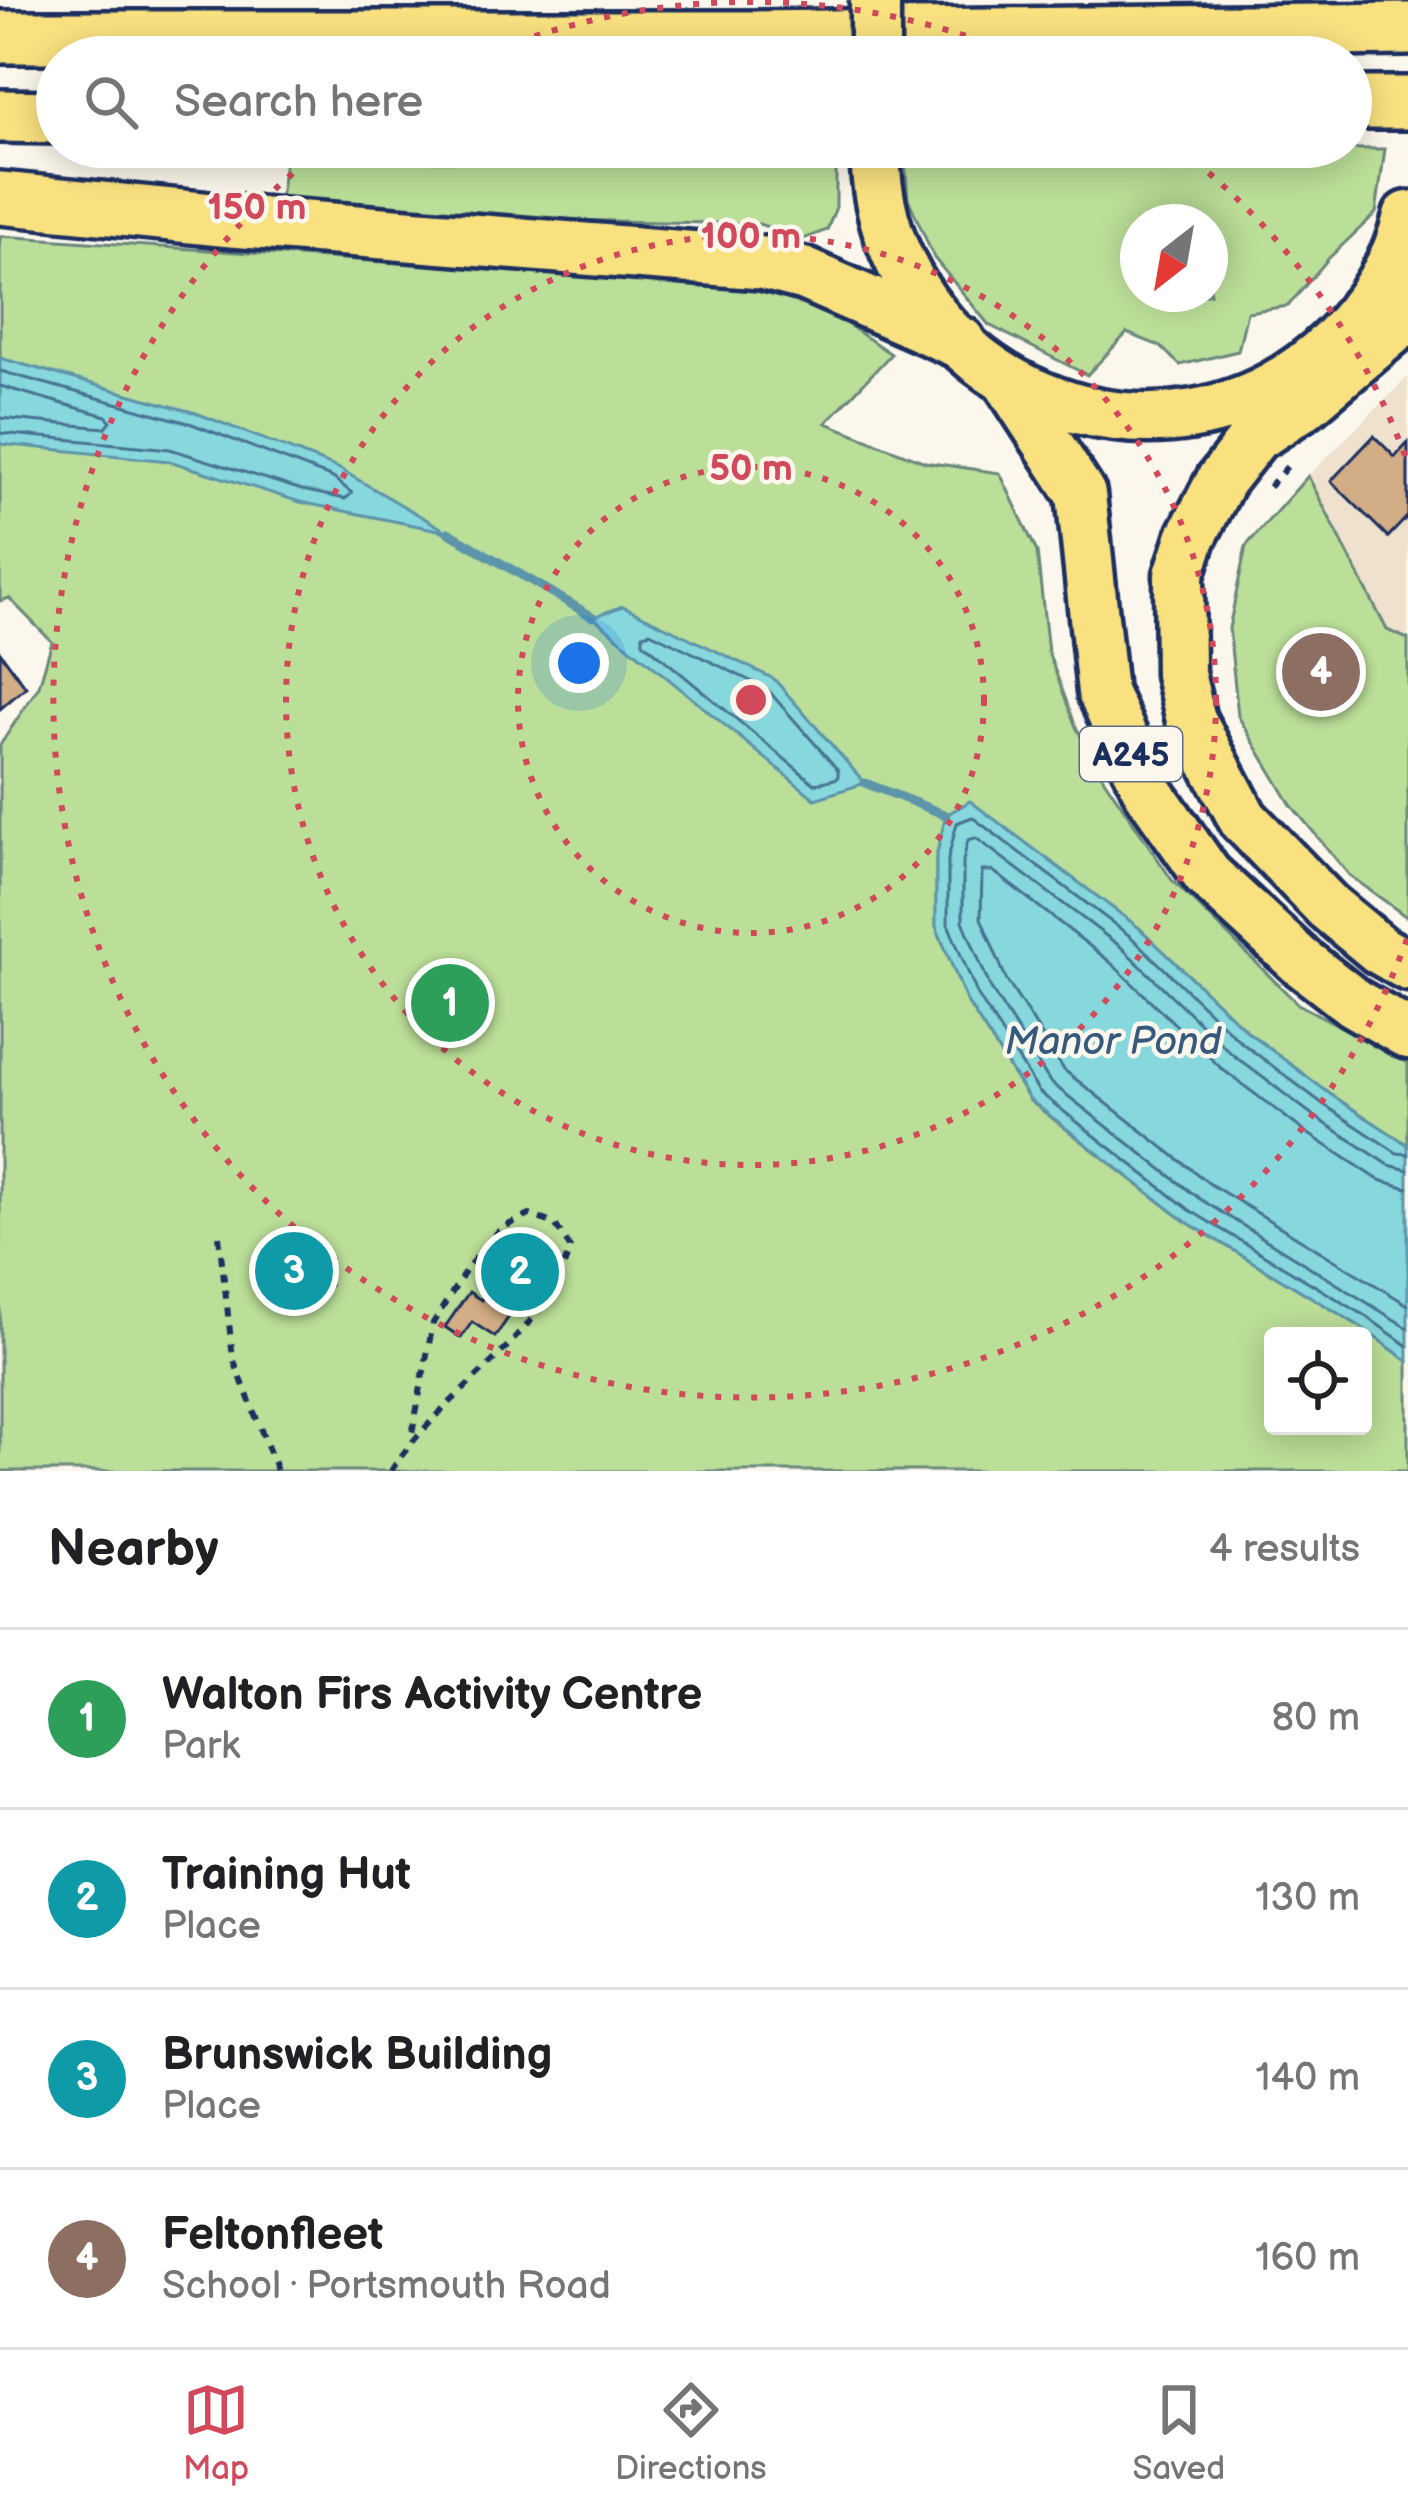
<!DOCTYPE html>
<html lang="en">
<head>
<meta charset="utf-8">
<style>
	:root { --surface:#fff; --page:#f6f6f6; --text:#202124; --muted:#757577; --line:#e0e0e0; --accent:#d1495b }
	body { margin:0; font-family:"Balsamiq Sans",sans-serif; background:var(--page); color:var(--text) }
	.controls { position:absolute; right:36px; bottom:36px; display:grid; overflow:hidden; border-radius:12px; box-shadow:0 6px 30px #0003 }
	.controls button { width:108px; height:108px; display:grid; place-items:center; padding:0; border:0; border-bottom:3px solid var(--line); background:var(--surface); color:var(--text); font:60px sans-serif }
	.compass { position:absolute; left:1120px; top:204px; width:108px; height:108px; border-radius:50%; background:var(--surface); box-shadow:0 6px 30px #0003; rotate:211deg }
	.you { position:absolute; left:579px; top:663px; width:42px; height:42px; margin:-30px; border:9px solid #fff; border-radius:50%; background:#1a73e8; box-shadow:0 0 0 18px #1a73e833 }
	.badge { display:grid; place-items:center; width:78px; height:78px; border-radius:50%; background:var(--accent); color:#fff; font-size:39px; font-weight:700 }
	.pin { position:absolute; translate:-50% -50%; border:6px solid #fff; box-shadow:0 3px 12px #0006 }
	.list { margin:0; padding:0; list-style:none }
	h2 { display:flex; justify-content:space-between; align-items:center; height:156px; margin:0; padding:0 48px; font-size:51px }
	h2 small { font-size:39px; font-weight:400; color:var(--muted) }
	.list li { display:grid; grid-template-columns:78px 1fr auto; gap:36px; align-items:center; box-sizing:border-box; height:180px; padding:0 48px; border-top:3px solid var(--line) }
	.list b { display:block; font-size:45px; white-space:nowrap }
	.list p { margin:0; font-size:39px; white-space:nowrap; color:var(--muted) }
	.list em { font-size:39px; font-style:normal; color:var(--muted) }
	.icon { flex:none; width:66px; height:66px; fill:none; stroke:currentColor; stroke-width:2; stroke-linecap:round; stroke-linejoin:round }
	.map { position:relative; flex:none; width:1408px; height:1471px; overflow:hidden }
	.search { position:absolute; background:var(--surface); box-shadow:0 6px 30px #0003; left:36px; right:36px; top:36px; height:132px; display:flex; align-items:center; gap:30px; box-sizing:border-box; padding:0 42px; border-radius:66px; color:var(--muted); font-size:45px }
	.sheet { height:876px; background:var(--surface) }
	nav { display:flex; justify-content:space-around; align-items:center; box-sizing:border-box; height:168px; border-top:3px solid var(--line); background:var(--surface); font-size:33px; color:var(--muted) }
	nav a { display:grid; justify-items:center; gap:6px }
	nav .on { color:var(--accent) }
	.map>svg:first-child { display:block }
	.built { fill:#efe1cd }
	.green { fill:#bbde98; stroke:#6b867b; stroke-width:3; fill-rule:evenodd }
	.water { fill:#87d8dd; stroke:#5c94aa; stroke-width:3 }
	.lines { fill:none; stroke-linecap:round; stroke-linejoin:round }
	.shore { stroke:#467391; stroke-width:3 }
	.stream { stroke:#5c94aa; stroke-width:9 }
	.building { fill:#d3ad85; stroke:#1b2f5e; stroke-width:3 }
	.primary-casing { stroke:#1b2f5e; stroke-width:57 }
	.trunk-casing { stroke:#1b2f5e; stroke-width:60 }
	.path { stroke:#1b2f5e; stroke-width:6; stroke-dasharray:9 9; stroke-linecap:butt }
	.primary { stroke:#fae180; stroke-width:48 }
	.trunk { stroke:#fae180; stroke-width:51 }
	.primary-bridge-casing { stroke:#1b2f5e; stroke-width:57; stroke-linecap:butt }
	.primary-bridge { stroke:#fae180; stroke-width:48 }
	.ring { fill:none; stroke:#d1495b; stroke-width:6; stroke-dasharray:6 12 }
	.labels { text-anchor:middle; stroke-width:9; stroke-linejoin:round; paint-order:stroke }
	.shield { fill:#fbf7ec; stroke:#5e6b89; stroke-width:3 }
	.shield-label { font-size:33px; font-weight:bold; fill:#1b2f5e }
	.water-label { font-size:39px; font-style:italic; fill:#36597e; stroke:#fbf7ec }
	.centre { fill:#d1495b; stroke:#fbf7ec; stroke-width:6 }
	.ring-label { font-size:36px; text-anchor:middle; font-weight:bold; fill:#d1495b; stroke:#fbf7ec; stroke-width:9; stroke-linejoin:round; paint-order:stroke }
</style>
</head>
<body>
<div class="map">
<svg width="1408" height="1471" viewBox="0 0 1408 1471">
	<rect width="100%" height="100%" fill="#fbf7ec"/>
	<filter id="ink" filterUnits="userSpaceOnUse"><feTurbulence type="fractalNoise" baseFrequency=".00833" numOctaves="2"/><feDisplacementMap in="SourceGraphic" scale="24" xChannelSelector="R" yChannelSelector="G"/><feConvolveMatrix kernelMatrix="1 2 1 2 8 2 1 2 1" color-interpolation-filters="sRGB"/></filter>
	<g filter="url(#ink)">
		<path class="built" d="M1408,377V918L1349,875L1291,805L1238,716L1229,628L1246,546L1308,476Z"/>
		<path class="green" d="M904,147L1385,149L1376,213L1328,259L1288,306L1247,312L1238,351L1180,365L1160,346L1127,333L1087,375L989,325L934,258L908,198ZM1138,222H1210V294H1138Z
			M836,153V207L827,230L803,239L759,224L564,220L280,199L285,159L643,164Z
			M0,236L503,270L699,274L828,311L891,354L826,423L925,462L1000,473L1037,552L1048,652L1076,727L1104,779L1172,880L1298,1004L1408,1062V1145L1330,1094L1249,1033L1138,927L946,815L936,858V926L967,1002L1030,1101L1185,1221L1361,1327L1408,1361V1471H0V745L39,686L52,642L9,598L0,601ZM1273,1336H1363V1426H1273Z
			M1308,476L1387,630L1408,639V918L1349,875L1291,805L1238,716L1229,628L1246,546Z"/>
		<path class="water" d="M0,358L196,413L338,468L448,532L300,502L169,461L0,444Z
			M623,606L774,679L865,783L815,799L593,617Z
			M970,801L1138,927L1249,1033L1330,1094L1408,1145V1361L1361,1327L1185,1221L1030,1100L967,1002L936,926V858L946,815Z"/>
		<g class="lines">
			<path class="shore" d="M0,371L192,424L333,478L352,493L345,499L302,490L170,449L0,433
				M0,386L106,416L111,421L105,428L0,418
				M650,632L767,689L838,770V778L815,784L643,642V634Z
				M1408,1154L1397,1153L1323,1104L1242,1043L1130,936L972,817L957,823L948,859V924L978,996L1039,1092L1191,1211L1367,1317L1408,1346
				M1408,1170L1389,1165L1314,1116L1233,1055L1121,947L976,838L968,840L963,861V921L991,989L1050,1082L1200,1199L1408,1328
				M1408,1188L1379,1180L1304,1131L1222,1069L1109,961L993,871H982L981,918L1007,981L1064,1070L1210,1184L1408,1305"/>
			<path class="stream" d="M448,532L593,617
				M865,783L946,815"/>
		</g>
		<path class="building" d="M1374,436L1395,457L1408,443V516L1388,537L1331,481Z
			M0,652L26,687L0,709Z
			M286,1234L330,1285L303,1308L258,1258Z
			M525,1235L552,1254L495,1337L472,1322L461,1338L445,1327L469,1292L481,1300Z"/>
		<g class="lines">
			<defs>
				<path id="primary" d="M875,147C876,387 1165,508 1335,340C1369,307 1398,262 1408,216
					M1008,382L1081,494L1102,692L1148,791L1207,875L1300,961L1354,1003L1408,1034
					M1285,398L1221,480L1191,538L1179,575L1180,674L1191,720L1243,819L1328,907L1380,950L1408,966"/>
				<path id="trunk" d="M0,37H755L1408,29
					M1351,103H1408
					M0,116L57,117
					M0,198L232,221L762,263L804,274L959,342
					M1364,309L1408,271
					M1263,430L1303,404L1408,315"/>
			</defs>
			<use href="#primary" class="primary-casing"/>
			<use href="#trunk" class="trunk-casing"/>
			<path class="path" d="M1269,487L1292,461
				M219,1236L233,1358L277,1471
				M391,1471C440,1394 546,1337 570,1248L555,1224L530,1215L501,1228L468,1267L433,1323L411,1440"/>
			<use href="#primary" class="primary"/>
			<use href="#trunk" class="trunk"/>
			<defs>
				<path id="primary-bridge" d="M875,0V57"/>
			</defs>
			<use href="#primary-bridge" class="primary-bridge-casing"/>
			<use href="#primary-bridge" class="primary-bridge"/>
		</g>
	</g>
	<g class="ring">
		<circle cx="751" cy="700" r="233"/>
		<circle cx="751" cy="700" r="465"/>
		<path d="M1407 939A698 698 0 1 1 321 150M484 55A698 698 0 0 1 1018 55M1181 150A698 698 0 0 1 1407 461"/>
	</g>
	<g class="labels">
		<rect class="shield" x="1080" y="727" width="102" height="54" rx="9"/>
		<g class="shield-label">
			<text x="1131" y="766">A245</text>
		</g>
		<g class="water-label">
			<text x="1113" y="1054">Manor Pond</text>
		</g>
	</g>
	<circle cx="751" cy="700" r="18" class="centre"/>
	<g class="ring-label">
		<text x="257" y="219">150 m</text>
		<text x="751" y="248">100 m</text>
		<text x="751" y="480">50 m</text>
	</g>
</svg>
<div class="controls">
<button><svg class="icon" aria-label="locate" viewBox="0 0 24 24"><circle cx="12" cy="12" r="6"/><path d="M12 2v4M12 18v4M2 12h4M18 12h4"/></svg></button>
</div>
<svg class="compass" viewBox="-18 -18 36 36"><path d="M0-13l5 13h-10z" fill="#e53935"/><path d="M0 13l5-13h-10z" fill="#757577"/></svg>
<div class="you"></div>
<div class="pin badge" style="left:450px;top:1003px;background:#2e9e5b">1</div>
<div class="pin badge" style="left:520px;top:1272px;background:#0f9aa8">2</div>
<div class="pin badge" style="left:294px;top:1271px;background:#0f9aa8">3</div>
<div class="pin badge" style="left:1321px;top:672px;background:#8d6e63">4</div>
<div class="search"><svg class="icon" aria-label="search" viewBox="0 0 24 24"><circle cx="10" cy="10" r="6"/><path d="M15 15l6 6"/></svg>Search here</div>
</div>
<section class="sheet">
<h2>Nearby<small>4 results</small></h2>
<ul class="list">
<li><span class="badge" style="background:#2e9e5b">1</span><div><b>Walton Firs Activity Centre</b><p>Park</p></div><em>80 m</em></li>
<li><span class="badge" style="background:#0f9aa8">2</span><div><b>Training Hut</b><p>Place</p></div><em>130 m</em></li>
<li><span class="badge" style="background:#0f9aa8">3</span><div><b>Brunswick Building</b><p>Place</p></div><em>140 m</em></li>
<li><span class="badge" style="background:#8d6e63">4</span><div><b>Feltonfleet</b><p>School · Portsmouth Road</p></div><em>160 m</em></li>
</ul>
</section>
<nav>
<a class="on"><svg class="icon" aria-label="map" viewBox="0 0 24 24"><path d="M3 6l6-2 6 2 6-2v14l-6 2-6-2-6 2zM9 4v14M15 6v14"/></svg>Map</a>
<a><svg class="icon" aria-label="directions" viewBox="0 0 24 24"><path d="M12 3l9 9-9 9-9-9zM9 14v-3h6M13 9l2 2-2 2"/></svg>Directions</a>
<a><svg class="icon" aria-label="saved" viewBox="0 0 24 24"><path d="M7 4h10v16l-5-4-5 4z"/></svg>Saved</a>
</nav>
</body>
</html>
